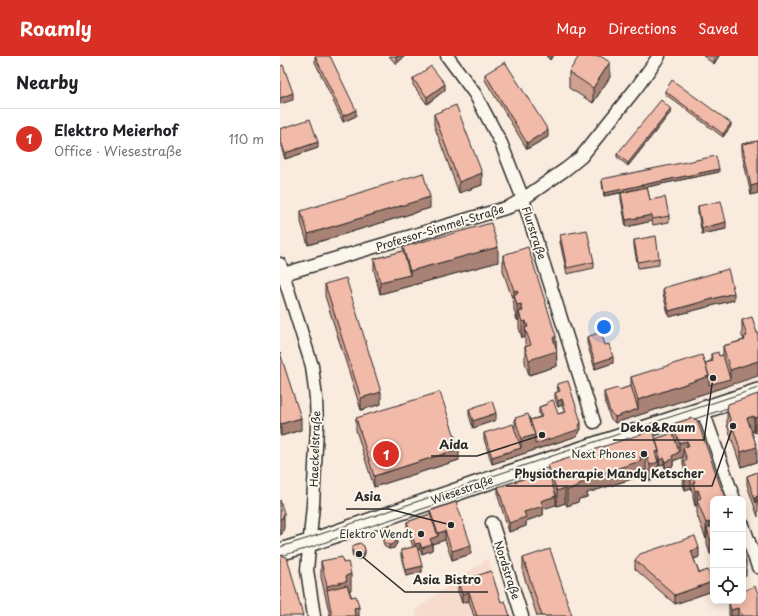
<!DOCTYPE html>
<html lang="en">
<head>
<meta charset="utf-8">
<style>
	:root { --surface:#fff; --page:#f2f2f2; --text:#202124; --muted:#757577; --line:#e0e0e0; --accent:#d93025 }
	body { margin:0; font-family:"Playpen Sans",sans-serif; background:var(--page); color:var(--text) }
	.controls { position:absolute; right:12px; bottom:12px; display:grid; overflow:hidden; border-radius:8px; box-shadow:0 2px 10px #0003 }
	.controls button { width:36px; height:36px; display:grid; place-items:center; padding:0; border:0; border-bottom:1px solid var(--line); background:var(--surface); color:var(--text); font:20px sans-serif }
	.you { position:absolute; left:324px; top:271px; width:14px; height:14px; margin:-10px; border:3px solid #fff; border-radius:50%; background:#1a73e8; box-shadow:0 0 0 6px #1a73e833 }
	.badge { display:grid; place-items:center; width:26px; height:26px; border-radius:50%; background:var(--accent); color:#fff; font-size:13px; font-weight:700 }
	.pin { position:absolute; translate:-50% -50%; border:2px solid #fff; box-shadow:0 1px 4px #0006 }
	.list { margin:0; padding:0; list-style:none }
	h2 { display:flex; justify-content:space-between; align-items:center; height:52px; margin:0; padding:0 16px; font-size:17px }
	h2 small { font-size:13px; font-weight:400; color:var(--muted) }
	.list li { display:grid; grid-template-columns:26px 1fr auto; gap:12px; align-items:center; box-sizing:border-box; height:60px; padding:0 16px; border-top:1px solid var(--line) }
	.list b { display:block; font-size:15px; white-space:nowrap }
	.list p { margin:0; font-size:13px; white-space:nowrap; color:var(--muted) }
	.list em { font-size:13px; font-style:normal; color:var(--muted) }
	.icon { flex:none; width:22px; height:22px; fill:none; stroke:currentColor; stroke-width:2; stroke-linecap:round; stroke-linejoin:round }
	.map { position:relative; flex:none; width:478px; height:560px; overflow:hidden }
	header { display:flex; align-items:center; gap:24px; box-sizing:border-box; height:56px; padding:0 20px; background:var(--accent); color:#fff }
	header strong { font-size:19px }
	nav { display:flex; gap:22px; margin-inline-start:auto; font-size:14px }
	main { display:flex }
	aside { flex:1; background:var(--surface) }
	.map>svg:first-child { display:block }
	.built { fill:#f7dcce }
	.lines { fill:none; stroke-linecap:round; stroke-linejoin:round }
	.street-casing { stroke:#2b2b2b; stroke-width:15 }
	.secondary-casing { stroke:#2b2b2b; stroke-width:20 }
	.street { stroke:#fbf7ec; stroke-width:12 }
	.secondary { stroke:#fbf7ec; stroke-width:17 }
	.tram { stroke:#2b2b2b; stroke-width:1 }
	.wall { fill:#d0a090; stroke:#2b2b2b }
	.shaded-wall { fill:#a98276; stroke:#2b2b2b }
	.building { fill:#f2baa8; stroke:#2b2b2b }
	.poi-dot { fill:#2b2b2b; stroke:#fbf7ec; stroke-width:1.5 }
	.labels { text-anchor:middle; stroke-width:4; stroke-linejoin:round; paint-order:stroke }
	.street-label { font-size:11px; fill:#2b2b2b; stroke:#fbf7ec }
	.poi-label { font-size:11px; fill:#2b2b2b; stroke:#fbf7ec; text-anchor:end }
	.leader { fill:none; stroke:#2b2b2b; stroke-width:1.5 }
	.callout-dot { fill:#2b2b2b; stroke:#fbf7ec; stroke-width:1.5 }
	.callout-label { font-size:12px; text-anchor:middle; font-weight:bold; fill:#2b2b2b; stroke:#fbf7ec; stroke-width:4; stroke-linejoin:round; paint-order:stroke }
</style>
</head>
<body>
<header>
<strong>Roamly</strong>
<nav><a>Map</a><a>Directions</a><a>Saved</a></nav>
</header>
<main>
<aside>
<h2>Nearby<small></small></h2>
<ul class="list">
<li><span class="badge">1</span><div><b>Elektro Meierhof</b><p>Office · Wiesestraße</p></div><em>110 m</em></li>
</ul>
</aside>
<div class="map">
<svg width="478" height="560" viewBox="0 0 478 560">
	<rect width="100%" height="100%" fill="#f9ebde"/>
	<filter id="ink" filterUnits="userSpaceOnUse"><feTurbulence type="fractalNoise" baseFrequency=".025" numOctaves="2"/><feDisplacementMap in="SourceGraphic" scale="8" xChannelSelector="R" yChannelSelector="G"/><feConvolveMatrix kernelMatrix="1 2 1 2 8 2 1 2 1" color-interpolation-filters="sRGB"/></filter>
	<g filter="url(#ink)">
		<path class="built" d="M208,502L227,560H137L135,554Z"/>
		<g class="lines">
			<defs>
				<path id="street" d="M167,0L195,38L221,87L243,143L314,366
					M0,208L32,310L36,342L37,371L33,449L27,514L34,560
					M0,219L229,151L243,143L286,113L301,101L357,31L379,0
					M423,355L454,443
					M212,467L242,560
					M463,469L478,511"/>
				<path id="secondary" d="M0,496L29,487L199,428L478,336"/>
			</defs>
			<use href="#street" class="street-casing"/>
			<use href="#secondary" class="secondary-casing"/>
			<use href="#street" class="street"/>
			<use href="#secondary" class="secondary"/>
			<path class="tram" d="M363,380L478,342
				M0,491L29,482L281,397L478,332
				M0,500L29,492L97,468L279,408"/>
		</g>
		<path class="wall" d="M35,0L76,60L63,66L35,6Z
			M109,0H125L116,8Z
			M266,0H274L270,4Z
			M423,0H439L434,8Z
			M289,16L330,21L313,47L289,32Z
			M205,18L268,81L247,93L205,24Z
			M133,23L165,34L147,48L133,29Z
			M385,35L451,70L443,81L385,38Z
			M391,56L348,110L337,101V98Z
			M154,58L202,129L179,137L154,69Z
			M0,73L38,92L5,103L0,88Z
			M478,85V137L471,139L462,97V88Z
			M439,116L367,131L370,144L389,160V166L373,169L372,165L346,171L341,143V137L324,140L322,127V123Z
			M418,150L446,173L422,178L418,157Z
			M150,152L28,189L21,166V155Z
			M280,179L314,206V212L287,218L280,186Z
			M354,184L379,202V209L358,212L354,190Z
			M123,191L218,206L100,238L94,214V203L123,195Z
			M223,199L276,292L277,310L249,319L245,306V291L246,290L245,287V281L242,282L239,272V264H237L234,254V248L223,215Z
			M45,228L101,348L81,354L45,240Z
			M383,232L454,244L389,261L383,238Z
			M462,264L477,277L450,329L335,367L330,362L324,342V336L339,334L351,330V321L425,307L431,305V298L439,300L443,299V290L464,284L462,280Z
			M307,281L325,289L333,307L315,313L307,287Z
			M0,297L21,374L1,380L0,378Z
			M277,328L301,373L297,380L212,408L204,383V377L235,372V362L250,364L260,361L259,357V351L267,348V346L278,358L284,356L282,349L278,351L275,343V337L278,336Z
			M478,338L475,377L474,375L472,376L477,406L461,411L447,369V354Z
			M189,353L216,364L193,372L189,359Z
			M76,362L179,404L94,431L76,374Z
			M412,362L433,443V497L430,498L427,487V482L426,483L417,459V449L415,450L413,442V437L411,432L405,434L403,429L404,411L403,408V401L393,405V410L385,412L384,408L378,410V422L370,425L366,414L361,415V420L307,437V441L299,443L298,446L287,450L285,447L277,450L276,448L263,453V459L246,465V470L229,476L218,440V431L268,415V409L375,383L393,377V368Z
			M478,416V461L467,429V420Z
			M150,455L191,498L172,504L165,484L158,486L152,488V494L142,498L140,493L138,494L142,516L126,520L121,500V494L133,491L127,472V466L150,458Z
			M103,483L117,487L114,492L109,493L105,491L103,486Z
			M72,493L85,497L83,502L78,503L73,501L72,496Z
			M419,501L414,503L419,517L432,535L395,548L355,513V504Z
			M243,502L292,560H257L243,517Z
			M41,505L71,534H69L79,560H50L41,521Z
			M178,526L221,546L230,560H194L189,545L182,547L178,535Z
			M449,547L478,560H449Z"/>
		<path class="shaded-wall" d="M118,0H125L116,8V2Z
			M270,0H274L270,4Z
			M435,0H439L434,8V1Z
			M330,6V21L313,47V32Z
			M165,28V34L147,48V41Z
			M13,37V44L0,48V42Z
			M391,53V56L348,110V107Z
			M76,54V60L63,66V60Z
			M451,67V70L443,81V78Z
			M268,74V81L247,93V87Z
			M38,86V92L5,103V97Z
			M439,113V116L324,140V137Z
			M202,117V129L179,137V126Z
			M478,128V137L471,139V130Z
			M150,141V152L28,189V178Z
			M372,159V165L346,171V164Z
			M446,166V173L422,178V172Z
			M218,191V206L100,238V226L130,219V215Z
			M237,234V249L234,241V235Z
			M454,237V244L389,261V255Z
			M241,248V262L239,256V264H237V249Z
			M246,265L245,281L242,282V266Z
			M276,280L277,310L249,319V304L273,282Z
			M333,301V307L315,313V307Z
			M478,305V320L429,336L335,367V361L358,353V344L429,320L450,323V314Z
			M101,336V348L81,354V342Z
			M282,343V349L278,351V345Z
			M216,357V364L193,372V365Z
			M474,360V375L467,377V362Z
			M478,361V376L475,377V362Z
			M21,362V374L1,380V368Z
			M301,366V373L297,380L212,408V401L241,392V383L255,379Z
			M407,385V400L403,392V401L393,405V410L385,412V406L392,400L399,396V387Z
			M477,391V406L461,411V396Z
			M179,393V404L94,431V420Z
			M379,395V410H378V422L370,425V409L375,396Z
			M366,398V414L361,415V420L307,437V441L299,443L298,446L287,450V434L299,428L306,422Z
			M384,402V408L379,410V404Z
			M411,417V432L405,434V419Z
			M285,432V447L277,450V435Z
			M418,434L417,449L415,450V435Z
			M276,440V449L263,453V459L246,465V470L229,476V467L261,445Z
			M4,457V472L2,478L0,479V463Z
			M429,466V479L427,472V482L426,483V467Z
			M165,475V484L152,488V494L142,498V492L150,483L158,480V477Z
			M433,482V497L430,498V483Z
			M117,484V487L114,492L109,493V490Z
			M140,487V493L135,495V488Z
			M191,489V498L172,504V495Z
			M419,492V501L411,504V495Z
			M85,494V497L83,502L78,503V500Z
			M466,505V520L463,522V506Z
			M142,510V516L126,520V514Z
			M71,518V534L67,535L47,534V530L66,520Z
			M432,526V535L395,548V539Z
			M189,536V545L182,547V538Z
			M79,551V560H74V552Z
			M458,552V560H451V554Z"/>
		<path class="building" d="M35,0H50L76,54L63,60Z
			M299,0H320L330,6L313,32L289,16Z
			M225,6L268,74L247,87L205,18Z
			M3,9L13,37L0,42V10Z
			M151,10L165,28L147,41L133,23Z
			M392,24L451,67L443,78L385,35Z
			M381,44L391,53L348,107L337,98Z
			M176,49L202,117L179,126L154,58Z
			M30,63L38,86L5,97L0,82V73Z
			M478,85V128L471,130L462,88Z
			M436,100L439,113L324,137L322,123Z
			M143,117L150,141L28,178L21,155Z
			M367,131L370,144L385,141L389,160L373,163L372,159L346,164L341,137Z
			M441,145L446,166L422,172L418,150Z
			M211,167L218,191L130,215L123,191Z
			M307,174L314,206L287,212L280,179Z
			M376,180L379,202L358,206L354,184Z
			M248,191L276,280L273,282L277,295L249,304L245,291L251,289L245,272L248,271L246,265L242,266L239,256L243,255L241,248L237,249L234,239L238,237L237,234L234,235L223,199Z
			M123,195L130,219L100,226L94,203Z
			M448,213L454,237L389,255L383,232Z
			M66,222L101,336L81,342L45,228Z
			M472,261L477,277L478,276V305L450,314L443,290L465,284L464,281L467,280L462,264Z
			M321,276L325,289L329,288L333,301L315,307L307,281Z
			M438,296L439,300L443,299L450,323L429,329V320L425,307L433,305L431,298Z
			M0,297L21,362L1,368L0,366Z
			M422,299L429,320L358,344L351,321Z
			M288,325L301,366L297,374L255,388V379L250,364L262,361L259,351L268,348L267,346L273,344L278,358L286,356L282,343L278,345L275,337L280,335L277,328Z
			M351,330L358,353L335,361L330,356L324,336L338,332L339,334Z
			M160,336L179,393L94,420L76,362Z
			M478,338V361L475,362L474,360L467,362L477,391L461,396L447,354L448,348Z
			M212,345L216,357L193,365L189,353Z
			M248,358L255,379L241,383L235,362Z
			M412,362L417,364L445,443H433V482L430,483L427,472L431,471L429,466L426,467L417,444L421,442L418,434L415,435L413,427L415,426L411,417L405,419L403,414L407,413L404,405L407,404L403,392L409,390L407,385L399,387L393,368Z
			M233,368L241,392L212,401L204,377Z
			M373,374L379,395L375,396L378,406L370,409L366,398L360,400L361,405L306,422L307,425L299,428L298,431L287,434L285,432L277,435L268,409Z
			M393,377L399,396L392,400L393,403L385,406L384,402L379,404V395L375,383Z
			M268,415L276,440L261,445L263,450L244,456L246,461L229,467L218,431Z
			M478,416V440L476,441V447L467,420Z
			M478,440V446L476,441Z
			M0,444L4,457L2,463H0Z
			M176,446L191,489L172,495L165,475L158,477L150,455Z
			M150,458L158,480L150,483L152,488L142,492L140,487L135,488L127,466Z
			M104 483a6 6 0 1 1 12 0a6 6 0 1 1-12 0Z
			M415,480L419,492L411,495L419,517L428,514L432,526L395,539L355,504L360,498Z
			M80,487L84,490L85,494L83,499L78,500L73,498L72,493L74,489Z
			M137,490L142,510L126,514L121,494Z
			M270,493L292,560H262L243,502Z
			M463,495L466,505L463,506Z
			M0,499L7,501L23,560H0Z
			M62,501L63,507L68,506L71,518L66,520L67,525L47,530L41,505Z
			M211,515L221,546L225,545L230,560H197L189,536L182,538L178,526Z
			M67,529L71,541L76,540L79,551L74,552L75,560H52L47,534Z
			M475,530L478,538V560H462L458,552L451,554L449,547L455,545H463V535Z"/>
	</g>
	<g class="poi-dot">
		<circle cx="364" cy="398" r="4"/>
		<circle cx="141" cy="478" r="4"/>
	</g>
	<g class="labels">
		<g class="street-label">
			<text transform="translate(160 172) rotate(-17)" y="4">Professor-Simmel-Straße</text>
			<text transform="translate(254 177) rotate(72)" y="4">Flurstraße</text>
			<text transform="translate(35 393) rotate(-88)" y="4">Haeckelstraße</text>
			<text transform="translate(182 434) rotate(-19)" y="4">Wiesestraße</text>
			<text transform="translate(227 514) rotate(72)" y="4">Nordstraße</text>
		</g>
		<g class="poi-label">
			<text x="356" y="402">Next Phones</text>
			<text x="133" y="482">Elektro Wendt</text>
		</g>
	</g>
	<path class="leader" d="M433 322L424 384H333M262 379L197 400H151M453 370L432 430H226M171 469L109 453H66M79 498L125 536H208"/>
	<g class="callout-dot">
		<circle cx="433" cy="322" r="4"/>
		<circle cx="262" cy="379" r="4"/>
		<circle cx="453" cy="370" r="4"/>
		<circle cx="171" cy="469" r="4"/>
		<circle cx="79" cy="498" r="4"/>
	</g>
	<g class="callout-label">
		<text x="378" y="376">Deko&amp;Raum</text>
		<text x="174" y="393">Aida</text>
		<text x="329" y="422">Physiotherapie Mandy Ketscher</text>
		<text x="88" y="445">Asia</text>
		<text x="167" y="528">Asia Bistro</text>
	</g>
</svg>
<div class="controls">
<button>+</button>
<button>−</button>
<button><svg class="icon" aria-label="locate" viewBox="0 0 24 24"><circle cx="12" cy="12" r="6"/><path d="M12 2v4M12 18v4M2 12h4M18 12h4"/></svg></button>
</div>
<div class="you"></div>
<div class="pin badge" style="left:106px;top:398px">1</div>
</div>
</main>
</body>
</html>
